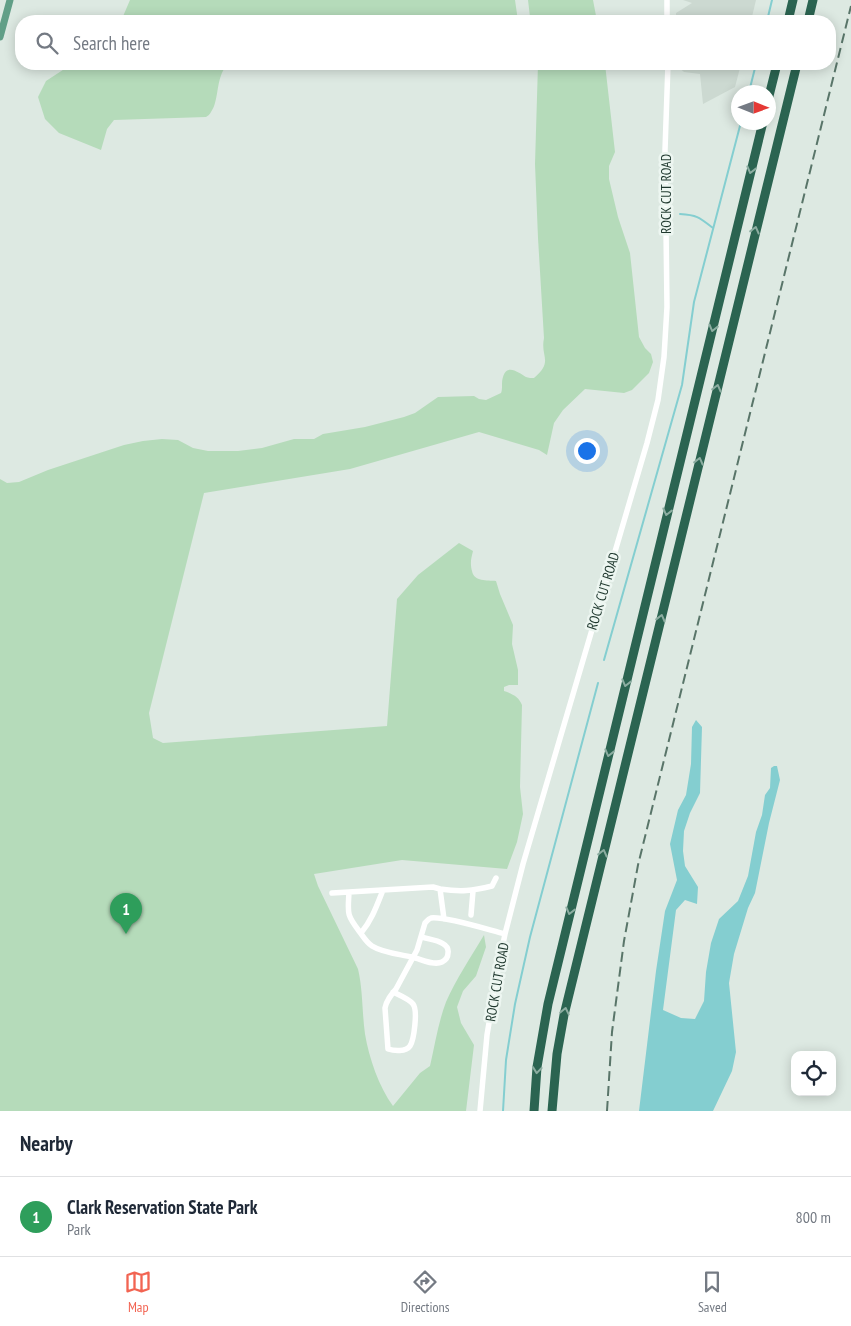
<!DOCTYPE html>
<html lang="en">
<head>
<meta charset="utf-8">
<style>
	:root { --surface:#fff; --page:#f6f6f7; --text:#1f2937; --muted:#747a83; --line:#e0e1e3; --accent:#f26452 }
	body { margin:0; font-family:"PT Sans Narrow",sans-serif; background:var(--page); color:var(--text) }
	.controls { position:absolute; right:15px; bottom:15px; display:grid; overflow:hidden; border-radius:10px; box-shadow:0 2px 12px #0003 }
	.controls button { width:45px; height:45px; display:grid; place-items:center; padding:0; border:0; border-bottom:1px solid var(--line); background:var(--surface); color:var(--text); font:25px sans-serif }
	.compass { position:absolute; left:731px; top:85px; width:45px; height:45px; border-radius:50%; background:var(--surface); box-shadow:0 2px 12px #0003; rotate:91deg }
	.you { position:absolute; left:586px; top:450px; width:18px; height:18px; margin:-12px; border:4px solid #fff; border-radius:50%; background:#1a73e8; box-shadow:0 0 0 8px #1a73e833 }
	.badge { display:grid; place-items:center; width:32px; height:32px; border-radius:50%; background:var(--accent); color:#fff; font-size:16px; font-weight:700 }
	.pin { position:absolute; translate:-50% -41px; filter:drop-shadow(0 1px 2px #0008) }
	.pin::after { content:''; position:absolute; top:26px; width:18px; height:15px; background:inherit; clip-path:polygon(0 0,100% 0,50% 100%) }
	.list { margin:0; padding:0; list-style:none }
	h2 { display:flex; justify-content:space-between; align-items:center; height:65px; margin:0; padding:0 20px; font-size:21px }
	h2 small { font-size:16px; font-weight:400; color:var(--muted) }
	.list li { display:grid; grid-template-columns:32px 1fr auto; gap:15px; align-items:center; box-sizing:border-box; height:80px; padding:0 20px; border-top:1px solid var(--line) }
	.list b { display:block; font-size:19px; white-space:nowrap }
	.list p { margin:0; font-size:16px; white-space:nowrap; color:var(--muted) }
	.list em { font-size:16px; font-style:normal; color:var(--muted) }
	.icon { flex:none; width:28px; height:28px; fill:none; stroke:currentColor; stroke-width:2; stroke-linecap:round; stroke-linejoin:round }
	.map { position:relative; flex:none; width:851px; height:1111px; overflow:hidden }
	.search { position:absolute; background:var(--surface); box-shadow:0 2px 12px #0003; left:15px; right:15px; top:15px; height:55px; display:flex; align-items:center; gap:12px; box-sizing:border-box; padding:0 18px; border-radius:20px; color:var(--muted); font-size:19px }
	.sheet { height:145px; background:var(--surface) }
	nav { display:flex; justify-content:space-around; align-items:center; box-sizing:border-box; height:70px; border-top:1px solid var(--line); background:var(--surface); font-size:14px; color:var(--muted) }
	nav a { display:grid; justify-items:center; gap:2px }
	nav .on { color:var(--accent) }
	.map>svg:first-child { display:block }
	.built { fill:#ccd9d1 }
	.green { fill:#b5dbba }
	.water { fill:#84ced0 }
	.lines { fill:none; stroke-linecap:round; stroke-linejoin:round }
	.stream { stroke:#84ced0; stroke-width:2 }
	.minor { stroke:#fff; stroke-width:5.5 }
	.major { stroke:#619f87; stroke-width:7 }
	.highway { stroke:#2b6451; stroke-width:9 }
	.rail { stroke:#597569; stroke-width:2; stroke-dasharray:10 5; stroke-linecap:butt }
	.oneway { stroke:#8cada1 }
	.labels { text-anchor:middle; stroke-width:5; stroke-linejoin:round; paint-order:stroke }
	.street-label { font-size:14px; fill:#1f382e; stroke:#edf6f1 }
</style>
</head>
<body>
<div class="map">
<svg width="851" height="1111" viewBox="0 0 851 1111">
	<rect width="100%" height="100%" fill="#dde9e2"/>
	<path class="built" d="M683,0H756L751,21H676V13L692,3Z
		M675,64H741L735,87L703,104L700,74L684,72Z"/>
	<path class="green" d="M130,0H515L518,21H121Z
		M528,0H593L597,21H531L530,17Z
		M72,64H229C215,74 220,100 211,112C210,114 208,116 206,117L114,120L107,129L101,150L59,133L45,119L38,97L46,81Z
		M538,64H605L615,152L609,166V179L618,217L630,253L639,337L645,348L651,354L653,362L649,373L632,390L624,393L585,389L563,410L554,423L547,455L539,450L479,432L350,469L204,493L149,713L153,738L163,743L387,726L397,599L418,575L459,543L473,551C471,559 470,563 472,571C474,582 487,580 496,581L500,594L513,625L512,644L518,670V685H509L504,687V691C513,694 519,697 522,705L520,787L523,814L517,842L507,869L402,860L314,874L318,886L358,969C363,990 362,1013 365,1034C369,1058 379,1087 393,1106L420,1073L430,1066C435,1045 438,1023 446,1002C456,979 471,957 484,935L486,947L476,976L463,991L457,1007L461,1023L474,1045L466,1111H0V479L7,483L19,482L48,470L124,445L143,441L162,439L178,440L193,448L208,451H238L262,448L294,439H314L323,434L365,427L404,417L415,413L438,397L474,396L479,399L486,400L501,393C503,388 501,383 503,377C507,363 519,373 526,377C528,378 532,378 534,378C554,361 540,357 544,338L538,238L535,164Z"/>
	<path class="water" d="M696,720L702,727L700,793L690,813L684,831L683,851L685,866L698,887L697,904L685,900L676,910L663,1010L681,1018L695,1019L704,1001L706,972L711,943L719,919L738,901L748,876L756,832L762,815L765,795L770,788L771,768L774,766H777L780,780L769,823L755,893L748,908L734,954L729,983L736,1052L732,1071L713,1111H639L656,971L665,911L677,880L670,844L678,810L686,795L691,764L692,727Z"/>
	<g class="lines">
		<path class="stream" d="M767,21L772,0
			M749,92L756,64
			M680,214C697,215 699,217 713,228
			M604,660L682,385L694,302L741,122
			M503,1111L506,1060L515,1004L530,937L598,683"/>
		<path class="minor" d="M667,0V21
			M440,889C461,892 472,891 492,886L496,878
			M350,892H349C348,913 346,914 359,931C363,936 366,942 372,946C383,953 399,954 412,957C421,959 434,966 442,962C446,960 448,957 448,953C450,941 430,940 422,937
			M332,893L433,887L440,889L444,919
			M471,915L473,891
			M361,933C372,920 377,905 383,890
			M393,992C399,995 409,999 413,1004C418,1010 414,1040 410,1046C406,1052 394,1051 388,1049L385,1008C386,1001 391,995 396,989L417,950L425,923C427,921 428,919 431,918C445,916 489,930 505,934
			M480,1111L487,1035L498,969L505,934L523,864L647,443L658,400L664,357L667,307L665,150L668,64"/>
		<path class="major" d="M0,37L10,0"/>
		<path class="highway" d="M788,21L793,0
			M808,21L813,0
			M768,100L777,64
			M534,1111L537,1067L548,1004L763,122
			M552,1111L557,1054L564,1015L797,64"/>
		<path class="rail" d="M607,1111L612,1032L624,941L638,865L851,6"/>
	</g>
	<defs><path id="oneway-chevron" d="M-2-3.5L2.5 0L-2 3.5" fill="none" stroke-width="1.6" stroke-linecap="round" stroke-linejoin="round" transform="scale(1.25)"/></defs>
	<g class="oneway">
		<use href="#oneway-chevron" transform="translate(751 170) rotate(104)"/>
		<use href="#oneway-chevron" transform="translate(755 230) rotate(-76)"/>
		<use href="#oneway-chevron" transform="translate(713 328) rotate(104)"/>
		<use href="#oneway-chevron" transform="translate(717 388) rotate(-76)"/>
		<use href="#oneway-chevron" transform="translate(699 461) rotate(-76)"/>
		<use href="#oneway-chevron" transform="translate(667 512) rotate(104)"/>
		<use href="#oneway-chevron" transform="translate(661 618) rotate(-76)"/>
		<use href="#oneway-chevron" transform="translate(626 683) rotate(104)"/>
		<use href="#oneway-chevron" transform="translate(609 753) rotate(104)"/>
		<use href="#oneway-chevron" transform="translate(603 853) rotate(-76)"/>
		<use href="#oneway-chevron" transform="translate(570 911) rotate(104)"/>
		<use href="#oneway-chevron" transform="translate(565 1011) rotate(-78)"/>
		<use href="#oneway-chevron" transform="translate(537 1070) rotate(96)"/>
	</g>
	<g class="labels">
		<g class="street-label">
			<text transform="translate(666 194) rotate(-90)" y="5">ROCK CUT ROAD</text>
			<text transform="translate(603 591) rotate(-73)" y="5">ROCK CUT ROAD</text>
			<text transform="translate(497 982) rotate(-80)" y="5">ROCK CUT ROAD</text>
		</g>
	</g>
</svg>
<div class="controls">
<button><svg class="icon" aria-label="locate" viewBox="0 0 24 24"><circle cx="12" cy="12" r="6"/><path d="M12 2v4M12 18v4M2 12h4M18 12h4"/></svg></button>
</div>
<svg class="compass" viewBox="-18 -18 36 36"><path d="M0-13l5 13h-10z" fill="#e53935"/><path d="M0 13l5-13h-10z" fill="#747a83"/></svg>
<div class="you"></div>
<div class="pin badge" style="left:126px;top:934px;background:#2e9e5b">1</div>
<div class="search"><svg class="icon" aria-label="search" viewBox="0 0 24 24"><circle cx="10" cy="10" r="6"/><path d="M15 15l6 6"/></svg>Search here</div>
</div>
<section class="sheet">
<h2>Nearby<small></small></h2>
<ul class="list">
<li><span class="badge" style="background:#2e9e5b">1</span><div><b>Clark Reservation State Park</b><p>Park</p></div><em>800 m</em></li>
</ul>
</section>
<nav>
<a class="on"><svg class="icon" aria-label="map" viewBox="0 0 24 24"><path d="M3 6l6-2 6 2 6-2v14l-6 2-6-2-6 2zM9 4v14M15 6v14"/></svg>Map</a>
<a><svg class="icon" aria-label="directions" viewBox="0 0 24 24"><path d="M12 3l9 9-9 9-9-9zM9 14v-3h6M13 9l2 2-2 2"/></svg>Directions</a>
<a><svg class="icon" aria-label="saved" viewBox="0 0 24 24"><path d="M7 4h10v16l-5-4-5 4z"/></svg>Saved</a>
</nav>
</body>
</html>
